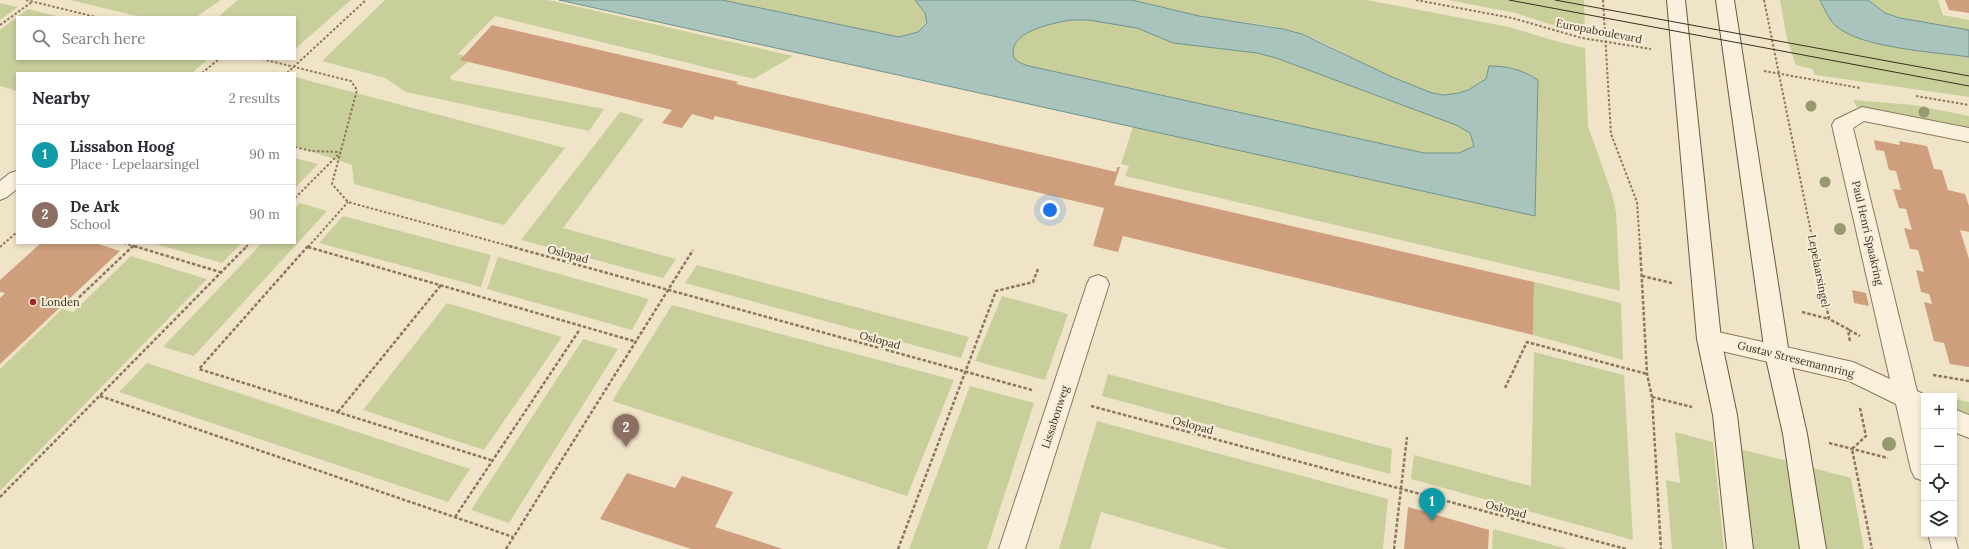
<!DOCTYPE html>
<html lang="en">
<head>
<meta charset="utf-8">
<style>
	:root { --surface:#fff; --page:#f2f2f3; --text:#2b2b33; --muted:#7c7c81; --line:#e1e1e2; --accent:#9e2a2b }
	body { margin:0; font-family:Lora,serif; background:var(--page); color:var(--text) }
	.controls { position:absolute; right:12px; bottom:12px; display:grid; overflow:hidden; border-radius:0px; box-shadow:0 2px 6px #0003 }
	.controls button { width:36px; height:36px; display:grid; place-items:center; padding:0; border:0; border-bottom:1px solid var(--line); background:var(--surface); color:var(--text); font:20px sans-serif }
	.you { position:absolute; left:1050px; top:210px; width:14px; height:14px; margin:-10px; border:3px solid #fff; border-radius:50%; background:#1a73e8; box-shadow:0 0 0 6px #1a73e833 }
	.badge { display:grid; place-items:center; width:26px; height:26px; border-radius:50%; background:var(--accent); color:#fff; font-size:13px; font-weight:700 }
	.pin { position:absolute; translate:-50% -33px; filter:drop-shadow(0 1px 2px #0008) }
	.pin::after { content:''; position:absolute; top:21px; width:14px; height:12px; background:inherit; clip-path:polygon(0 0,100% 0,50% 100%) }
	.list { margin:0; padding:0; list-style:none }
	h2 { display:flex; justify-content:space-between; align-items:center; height:52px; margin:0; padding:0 16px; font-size:17px }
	h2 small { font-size:13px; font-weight:400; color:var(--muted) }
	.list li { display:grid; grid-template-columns:26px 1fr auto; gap:12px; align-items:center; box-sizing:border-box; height:60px; padding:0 16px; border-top:1px solid var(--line) }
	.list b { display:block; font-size:15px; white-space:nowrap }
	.list p { margin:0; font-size:13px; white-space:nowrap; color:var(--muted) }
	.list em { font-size:13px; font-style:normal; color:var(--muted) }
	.icon { flex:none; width:22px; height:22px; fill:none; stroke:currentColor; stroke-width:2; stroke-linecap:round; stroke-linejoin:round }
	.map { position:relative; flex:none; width:1969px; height:549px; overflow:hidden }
	.search { position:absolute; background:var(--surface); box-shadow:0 2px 6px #0003; left:16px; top:16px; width:280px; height:44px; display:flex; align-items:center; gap:10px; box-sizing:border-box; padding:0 14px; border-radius:0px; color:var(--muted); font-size:15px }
	.panel { position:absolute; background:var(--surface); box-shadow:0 2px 6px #0003; left:16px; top:72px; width:280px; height:172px; border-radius:0px }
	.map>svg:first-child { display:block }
	.green { fill:#c9cf9b }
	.water { fill:#a9c4bc; stroke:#6f938a; fill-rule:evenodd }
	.building { fill:#cf9f7d }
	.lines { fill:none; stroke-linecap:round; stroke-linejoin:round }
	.street-casing { stroke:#8d765c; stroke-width:2 }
	.secondary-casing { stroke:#6f573f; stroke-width:2 }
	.path-far1 { stroke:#8d765c; stroke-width:2; stroke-dasharray:2.5 2; stroke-linecap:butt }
	.path { stroke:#8d765c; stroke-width:2.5; stroke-dasharray:3.5 2; stroke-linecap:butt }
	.street { fill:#faf1dc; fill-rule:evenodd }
	.secondary { fill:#faf1dc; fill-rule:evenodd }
	.tram { stroke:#3d2e20; stroke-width:1 }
	.tree { fill:#96986f }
	.poi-dot { fill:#9e2a2b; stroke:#f7eed8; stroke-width:1.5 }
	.labels { text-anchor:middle; stroke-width:4; stroke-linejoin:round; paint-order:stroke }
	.street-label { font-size:11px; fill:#3d2e20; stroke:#f7eed8 }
	.poi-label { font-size:11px; fill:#3d2e20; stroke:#f7eed8; text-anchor:start }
</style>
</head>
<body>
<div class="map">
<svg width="1969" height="549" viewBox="0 0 1969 549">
	<rect width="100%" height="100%" fill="#f0e4c8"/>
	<path class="green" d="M70,0H221L196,17H141Z
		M238,0H351L295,49V17H218Z
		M385,0H548L793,56L754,79L495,16L458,54L473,58L450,77L452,80L604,109L589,131L406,92L385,78L322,61Z
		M722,0H915L925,13L927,22L918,32L899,37Z
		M1132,0H1367L1509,27L1559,42L1585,48L1588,126L1612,194L1616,212L1620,291L1125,176L1129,166L1121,164L1133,127L1535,216L1538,80L1514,68L1489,66L1486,79C1469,90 1454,98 1432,93C1389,84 1345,49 1302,34C1270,23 1234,22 1201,16C1178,12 1155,5 1132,0Z
		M1448,0H1584L1585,30L1565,29L1515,13Z
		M1780,0H1820L1827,14L1869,42L1969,57V97L1815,75L1812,69L1796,65L1787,39Z
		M1868,0H1938L1943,15L1969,20V30C1942,25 1886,23 1868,0Z
		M0,3L18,7L0,20Z
		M28,9L60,17H17Z
		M17,17V59H208L192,73H17V91L0,86V30Z
		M1071,20H1088L1137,28L1173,43L1257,53L1276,58L1456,125L1470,133L1474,146L1459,153H1424L1029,66C1022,64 1013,61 1013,53C1012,30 1055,23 1071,20Z
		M295,77L565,148L504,225L354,184L352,165L295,146Z
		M1853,100L1914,105L1969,116V128L1857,107Z
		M620,112L644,119L563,228L676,259L663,278L521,240Z
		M295,158L318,164L295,188Z
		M300,203L327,211L194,356L163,347L262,243H295V209Z
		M343,216L491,255L481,287L319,243Z
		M152,243H242L222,263Z
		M131,256L207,279L0,491V369L62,309L73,312Z
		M498,257L649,299L632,330L487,289Z
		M697,265L969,337L961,358L685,283Z
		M1534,282L1621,303L1623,360L1533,335Z
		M1002,296L1068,314L1045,380L975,361Z
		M447,303L562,337L484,450L363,410Z
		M672,305L954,380L907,496L612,401Z
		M583,339L618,349L509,523L471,510Z
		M1534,352L1624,375L1633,540L1411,479L1414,455L1531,486Z
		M147,363L470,469L448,502L119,392Z
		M1108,374L1392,449L1390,474L1102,396Z
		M970,386L1034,403L987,549H909Z
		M1954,399L1969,402V421L1954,414Z
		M1097,421L1388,499L1383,549H1228L1101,512L1090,549H1059Z
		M1675,432L1713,442L1724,549H1672L1666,480L1680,483Z
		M1740,449L1787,461L1800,549H1753Z
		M1813,468L1851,478L1864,549H1827Z
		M1493,529L1568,549H1492Z"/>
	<path class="water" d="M559,0H722L899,37L918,32L927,23L925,13L915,0H1132L1199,16L1283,29L1302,34L1392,77L1432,93L1444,95L1459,93L1468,90L1486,79L1489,66C1508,66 1523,70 1538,80L1535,216ZM1071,20H1088L1137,28L1173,43L1257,53L1276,58L1456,125L1470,133L1474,146L1459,153H1424L1029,66C1022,64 1013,61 1013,53C1012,30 1055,23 1071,20Z
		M1820,0H1868L1885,13L1900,18L1969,30V57C1935,52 1860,48 1836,26C1829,20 1824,8 1820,0Z"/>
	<path class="building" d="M1945,0H1969V13L1949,10Z
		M492,25L738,82L736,84L1116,172L1117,167H1120L1114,185L1534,282L1533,335L1123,236L1118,252L1093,246L1104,208L715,116L713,120L692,114L682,128L662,123L672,110L460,60Z
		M1874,140L1900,145L1899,141L1927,146L1934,169L1942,170L1948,190L1965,194L1969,206V232L1960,230L1969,259V367L1950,364L1944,343L1934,341L1924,302L1932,304L1929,294L1921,292L1916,270L1924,272L1918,250L1910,249L1904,228L1912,230L1909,220L1906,209L1899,208L1893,189L1901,190L1896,171L1889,170L1884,151L1876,150Z
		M41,243H95L120,251L0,364V298L5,293L0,292V280Z
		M1852,290L1866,293L1869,306L1854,303Z
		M627,473L675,488L682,476L733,492L715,527L783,549H691L600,519Z
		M1408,507L1489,530L1488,549H1404Z"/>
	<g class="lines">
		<defs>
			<path id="street" d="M1862,107L1969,128V142L1864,121L1853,128L1917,391L1927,396H1924V481L1915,478L1911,470L1896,404L1849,381L1709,348L1701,346L1697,339L1701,332L1709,330L1853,362L1890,379L1832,125L1835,120Z
				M17,171V189L7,197L0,200V181L10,173Z
				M1098,275L1106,278L1109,284L1025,549H999L1087,284L1090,278Z
				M1954,409L1969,415V438L1954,432Z
				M1928,534H1954L1958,549H1932Z"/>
			<path id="secondary" d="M1667,0H1685L1721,339L1737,415L1753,549H1727L1713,415L1697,339Z
				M1716,0H1734L1789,354L1807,434L1826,549H1800L1783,434L1765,354Z"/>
		</defs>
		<use href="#street" class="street-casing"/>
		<use href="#secondary" class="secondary-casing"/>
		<path class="path-far1" d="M26,0L96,17
			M1416,0L1512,18L1582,38L1651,49
			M1603,0L1611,134L1637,202L1640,247
			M1764,0L1814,247
			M0,25L32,2
			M262,59L351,81L357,90L332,184L348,202L513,247
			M1764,71L1860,88
			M202,73L219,59
			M287,73L366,0
			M1916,96L1969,105
			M295,147L311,151L340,152
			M295,198L340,153
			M124,243L133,246L132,247
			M133,246L138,247
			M0,247L17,232
			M246,247L250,243
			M308,247L348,202"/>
		<path class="path" d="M134,246L220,272
			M308,246L199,369L491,460
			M509,246L1032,390
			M1640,246L1647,374L1652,397L1661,549
			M1814,246L1829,319L1848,329L1850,342
			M308,247L637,342
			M1642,276L1672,283
			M71,305L133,246
			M1802,312L1829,319
			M1849,330L1860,336
			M1933,375L1969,381
			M1505,388L1527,342L1647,374
			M100,396L513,537
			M1652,397L1692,407
			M1091,406L1626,549
			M1860,408L1866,436L1852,449L1872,549
			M338,412L441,285
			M1829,443L1888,458
			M0,497L247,246
			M455,517L580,329
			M506,549L693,250
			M898,549L996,291L1033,282L1038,269
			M1394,549L1407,437"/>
		<use href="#street" class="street"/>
		<use href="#secondary" class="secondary"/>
		<path class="tram" d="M1509,0L1969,86
			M1555,0L1969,76"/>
	</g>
	<g class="tree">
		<circle cx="1811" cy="106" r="5.5"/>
		<circle cx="1924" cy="112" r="5.5"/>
		<circle cx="1825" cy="182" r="5.5"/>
		<circle cx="1840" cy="229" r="6"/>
		<circle cx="1889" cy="444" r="7"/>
	</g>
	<circle class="poi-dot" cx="33" cy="302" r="4"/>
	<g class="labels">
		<g class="street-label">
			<text transform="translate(1599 31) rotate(11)" y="4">Europaboulevard</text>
			<text transform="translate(1868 233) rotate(77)" y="4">Paul Henri Spaakring</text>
			<text transform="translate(568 254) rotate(15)" y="4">Oslopad</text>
			<text transform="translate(1819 271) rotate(79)" y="4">Lepelaarsingel</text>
			<text transform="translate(880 340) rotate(15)" y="4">Oslopad</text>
			<text transform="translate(1796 359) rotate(14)" y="4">Gustav Stresemannring</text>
			<text transform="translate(1055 417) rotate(-72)" y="4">Lissabonweg</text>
			<text transform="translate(1193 425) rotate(15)" y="4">Oslopad</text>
			<text transform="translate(1506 509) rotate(15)" y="4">Oslopad</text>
		</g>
		<g class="poi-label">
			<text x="41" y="306">Londen</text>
		</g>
	</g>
</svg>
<div class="controls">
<button>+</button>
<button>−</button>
<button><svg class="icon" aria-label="locate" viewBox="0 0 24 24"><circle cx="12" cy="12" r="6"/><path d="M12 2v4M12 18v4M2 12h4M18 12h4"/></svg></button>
<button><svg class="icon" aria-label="layers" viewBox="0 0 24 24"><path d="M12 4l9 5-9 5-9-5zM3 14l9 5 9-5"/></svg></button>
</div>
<div class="you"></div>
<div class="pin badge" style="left:1432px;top:521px;background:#0f9aa8">1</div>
<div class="pin badge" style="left:626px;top:447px;background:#8d6e63">2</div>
<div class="search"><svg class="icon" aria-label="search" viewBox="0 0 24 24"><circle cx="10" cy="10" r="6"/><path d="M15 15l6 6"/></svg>Search here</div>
<section class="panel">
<h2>Nearby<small>2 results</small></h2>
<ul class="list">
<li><span class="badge" style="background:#0f9aa8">1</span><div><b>Lissabon Hoog</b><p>Place · Lepelaarsingel</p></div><em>90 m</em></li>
<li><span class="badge" style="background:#8d6e63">2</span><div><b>De Ark</b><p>School</p></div><em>90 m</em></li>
</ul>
</section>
</div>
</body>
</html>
